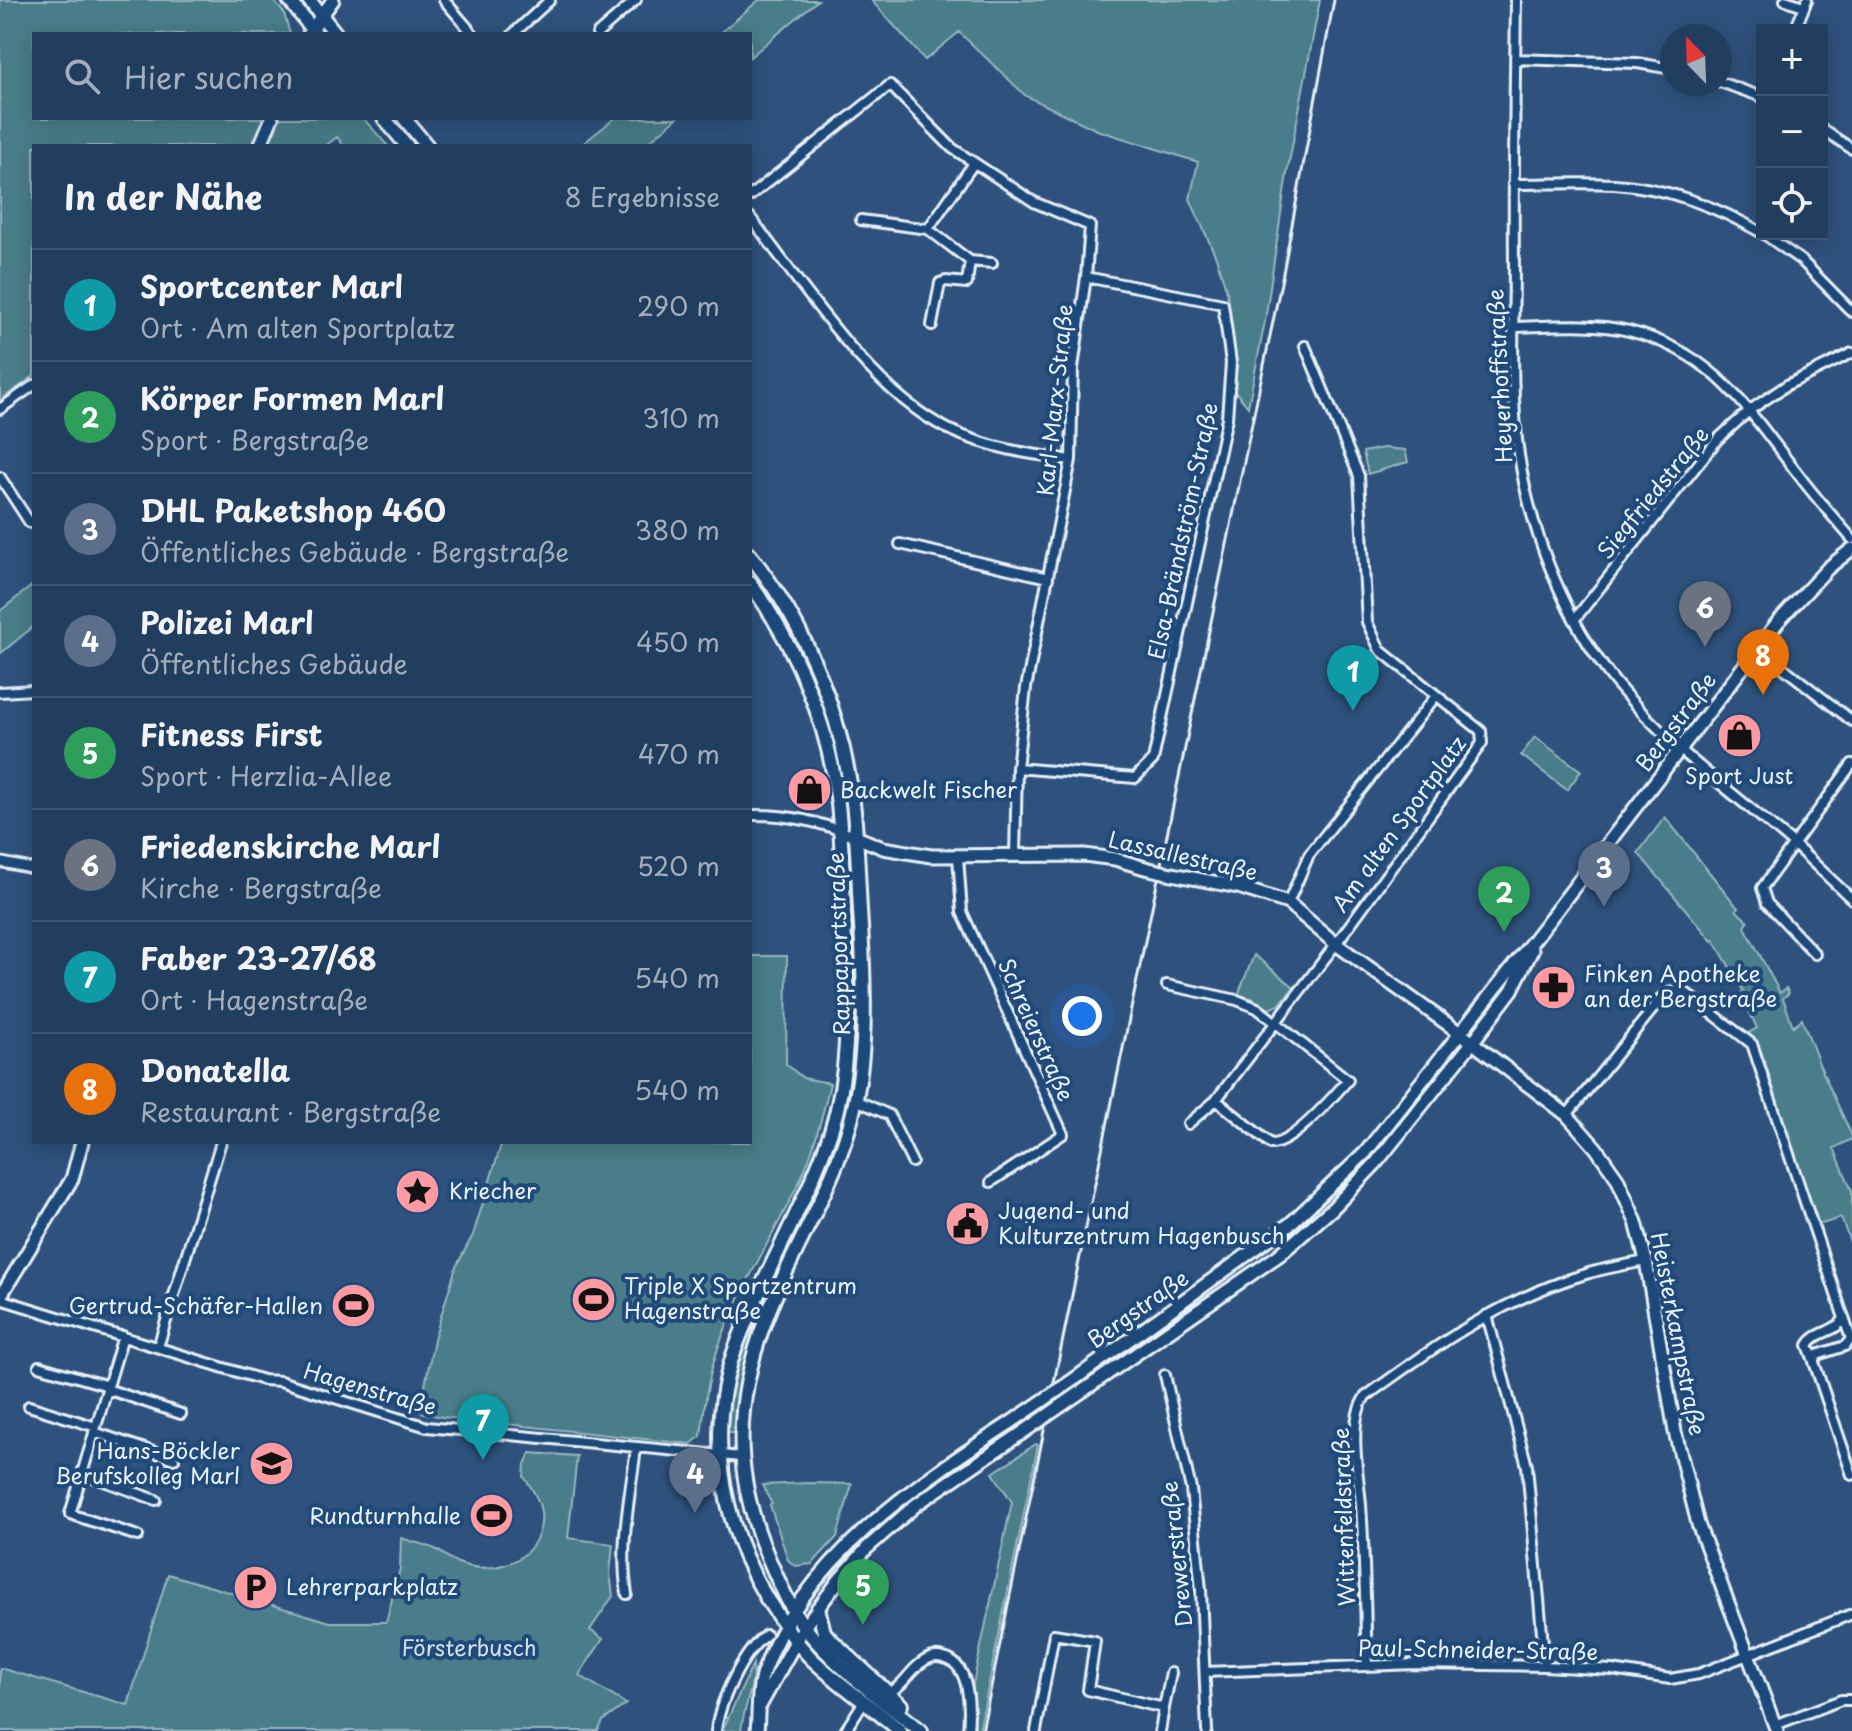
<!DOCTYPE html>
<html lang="de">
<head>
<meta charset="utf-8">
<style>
	:root { --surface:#223e5e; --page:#2a4564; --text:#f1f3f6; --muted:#a2aebc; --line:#3f5773; --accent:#e69b98 }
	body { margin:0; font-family:"Playpen Sans",sans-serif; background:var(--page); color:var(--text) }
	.controls { position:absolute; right:24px; top:24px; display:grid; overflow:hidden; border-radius:0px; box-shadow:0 4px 20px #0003 }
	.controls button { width:72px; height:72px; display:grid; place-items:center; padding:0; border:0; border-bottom:2px solid var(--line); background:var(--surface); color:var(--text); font:40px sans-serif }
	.compass { position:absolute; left:1660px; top:24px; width:72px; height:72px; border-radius:50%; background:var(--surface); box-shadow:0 4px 20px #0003; rotate:337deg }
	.you { position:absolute; left:1082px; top:1016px; width:28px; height:28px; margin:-20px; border:6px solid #fff; border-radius:50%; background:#1a73e8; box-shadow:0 0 0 12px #1a73e833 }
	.badge { display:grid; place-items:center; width:52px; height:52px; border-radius:50%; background:var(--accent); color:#fff; font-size:26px; font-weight:700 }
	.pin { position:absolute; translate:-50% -66px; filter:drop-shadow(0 2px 4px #0008) }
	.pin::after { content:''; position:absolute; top:42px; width:28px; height:24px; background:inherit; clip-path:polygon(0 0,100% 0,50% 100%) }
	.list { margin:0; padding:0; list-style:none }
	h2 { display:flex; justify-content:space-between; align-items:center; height:104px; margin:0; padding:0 32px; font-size:34px }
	h2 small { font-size:26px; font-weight:400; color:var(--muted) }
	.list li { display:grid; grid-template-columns:52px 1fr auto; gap:24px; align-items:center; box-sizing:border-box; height:112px; padding:0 32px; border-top:2px solid var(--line) }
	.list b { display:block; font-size:30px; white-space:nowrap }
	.list p { margin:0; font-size:26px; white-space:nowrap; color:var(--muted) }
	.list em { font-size:26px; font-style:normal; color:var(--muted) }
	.icon { flex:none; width:44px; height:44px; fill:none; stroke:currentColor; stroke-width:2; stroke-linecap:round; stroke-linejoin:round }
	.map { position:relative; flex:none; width:1852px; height:1731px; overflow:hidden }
	.search { position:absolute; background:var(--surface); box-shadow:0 4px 20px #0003; left:32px; top:32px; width:720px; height:88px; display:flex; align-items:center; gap:20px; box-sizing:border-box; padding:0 28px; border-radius:0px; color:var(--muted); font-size:30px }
	.panel { position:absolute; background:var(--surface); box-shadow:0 4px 20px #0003; left:32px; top:144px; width:720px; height:1000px; border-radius:0px }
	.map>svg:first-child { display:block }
	.green { fill:#497d89; stroke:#98b7c0; stroke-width:2 }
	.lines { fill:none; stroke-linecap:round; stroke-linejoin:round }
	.street-casing { stroke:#e8f1f8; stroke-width:14 }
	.secondary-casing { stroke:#e8f1f8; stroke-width:17 }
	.primary-casing { stroke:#e8f1f8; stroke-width:18 }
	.street { stroke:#1f4a7a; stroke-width:8 }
	.secondary { stroke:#1f4a7a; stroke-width:11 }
	.primary { stroke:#1f4a7a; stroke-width:12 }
	.rail { stroke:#e8f1f8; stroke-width:3 }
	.secondary-bridge-casing { stroke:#e8f1f8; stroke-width:17; stroke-linecap:butt }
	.secondary-bridge { stroke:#1f4a7a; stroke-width:11 }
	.labels { text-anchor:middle; stroke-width:8; stroke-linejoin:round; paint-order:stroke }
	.street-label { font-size:22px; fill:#e8f1f8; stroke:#1f4a7a }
	.poi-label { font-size:22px; fill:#e8f1f8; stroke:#1f4a7a; text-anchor:start }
	.park-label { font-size:22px; fill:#d0e0e7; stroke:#1f4a7a }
</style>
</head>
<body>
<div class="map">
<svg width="1852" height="1731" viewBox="0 0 1852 1731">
	<rect width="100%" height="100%" fill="#2e527d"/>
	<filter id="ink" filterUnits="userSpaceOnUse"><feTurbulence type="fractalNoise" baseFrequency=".0125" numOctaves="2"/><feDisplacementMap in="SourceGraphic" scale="16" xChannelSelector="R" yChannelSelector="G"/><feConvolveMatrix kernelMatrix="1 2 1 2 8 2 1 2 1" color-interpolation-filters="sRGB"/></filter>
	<g filter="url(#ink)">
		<path class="green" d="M0,0H273L284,13L290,34H34V118H363L388,146H344L337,137L325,146H34V376L0,400Z
			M759,0H818L750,57V34H719Z
			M871,0H1320L1287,173L1265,321L1248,407L1234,390L1235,358L1227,292L1216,257L1190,199L1198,162L1097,130L1026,96L959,32L925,60Z
			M615,118H677L644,146H580Z
			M1383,448L1405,450L1408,462L1368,474L1363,452Z
			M34,584V626L0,654V611Z
			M1535,737L1581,771L1567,790L1521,755Z
			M1665,817L1738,908L1736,910L1748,922L1745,927L1780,993L1786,988L1789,993L1783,998L1793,1026L1802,1019L1820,1066L1852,1136V1139L1834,1148L1852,1191V1247L1841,1218L1818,1225L1760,1048L1748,1033L1757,1028L1741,994L1743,990L1714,940L1712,941L1638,853Z
			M849,873L858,1035L853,1085L835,1150L765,1305L736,1433H726L731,1386L740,1349L846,1092L853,1025L847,874Z
			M1254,955L1294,987L1279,1005L1269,1009L1252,998L1238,995Z
			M750,956H787L786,1064L803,1078L830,1083C823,1114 815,1147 802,1176C774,1237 731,1300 713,1364C706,1388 704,1412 701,1436L691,1444L442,1417L420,1412L434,1339L456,1267L473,1235L502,1142H750Z
			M1036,1444L1038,1445L979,1731H975L972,1688L1012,1502L993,1473Z
			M530,1453L577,1456L568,1538L613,1544L610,1573L613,1596L590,1630L603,1639L579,1675L626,1704L603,1721L598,1731H0V1668L128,1705L168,1574L330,1622H386L400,1569L401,1538C412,1542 426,1544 437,1550C444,1554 450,1560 458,1563C487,1574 526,1566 538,1535C547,1513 537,1495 524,1477L525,1464Z
			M811,1483L852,1484L837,1537L812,1564L795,1566L788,1560L770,1505L772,1504L762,1485Z
			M753,1664C755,1686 743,1709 741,1731H722Z"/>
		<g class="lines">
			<defs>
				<path id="street" d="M444,0L473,34
					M1516,0C1515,87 1513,174 1514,261C1514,325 1510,392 1519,455C1531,534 1565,619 1615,682C1666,744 1729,790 1790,841C1811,860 1831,880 1852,899
					M1785,0L1804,6
					M1795,30L1807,0
					M513,34L550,0
					M597,34L636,0
					M1515,59L1637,63L1672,69
					M1720,82L1762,97
					M1822,129L1852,149
					M1513,184C1547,184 1581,182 1614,184C1665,187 1718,207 1762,233
					M750,196L890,85L952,148L1034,202L1090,226L1086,277L1073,368L1071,460L1026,688L1017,768L1015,855
					M750,217C802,284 871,392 948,429C987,448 1029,454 1071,460
					M861,220L928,229L974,163
					M928,229L970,261L992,263
					M1764,234L1802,261L1852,312
					M932,325L940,283L946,281L967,283L970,261
					M1514,327C1552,326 1592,322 1629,331C1717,353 1749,412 1801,478C1817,499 1835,519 1852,539
					M0,409L34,385
					M0,477L30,523
					M900,544L1048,578
					M1575,619L1718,439L1750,410L1787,385L1852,353
					M1758,648L1852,721
					M0,692L34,690
					M1017,768L1135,778L1153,760L1227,418L1231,363L1223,304L1086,277
					M750,815C786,814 822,822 854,836
					M958,857L962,912L1063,1134L991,1182
					M0,862L34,869
					M1288,903L1309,855L1436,696
					M1815,954L1767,903L1762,888L1852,764
					M1167,985L1237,1000L1257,1008L1348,1080C1334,1096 1291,1145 1271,1144L1216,1100
					M856,1100L889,1115L912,1162
					M1567,1115L1665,994L1675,991L1686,993L1752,1044L1851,1339L1845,1346L1817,1355L1814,1362L1852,1475
					M1188,1124L1216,1100L1336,944L1482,743L1481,731L1380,650L1367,622L1359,476L1305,346
					M0,1299L263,1380L280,1381L427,1427L741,1457
					M1487,1315L1527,1466L1545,1666
					M123,1336L70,1514L138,1536
					M158,1347L221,1142
					M1814,1361L1808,1345C1816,1331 1835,1333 1844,1319
					M39,1366L108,1386
					M1165,1375L1191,1489L1201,1590L1207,1731
					M107,1389L181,1414
					M29,1406L96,1427
					M94,1432L174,1459
					M82,1473L156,1500
					M627,1594C619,1546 630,1497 636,1448
					M1367,1665C1365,1612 1365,1559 1361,1505C1359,1476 1347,1422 1365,1397C1433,1347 1503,1298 1586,1274C1605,1268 1626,1265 1646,1261
					M1205,1672L1416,1664L1545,1666L1612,1670L1670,1679L1699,1674L1852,1614
					M886,1694C904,1687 909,1670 924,1661C930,1657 937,1656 943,1658C971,1663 970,1709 968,1731
					M1164,1708L1171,1673
					M1775,1725L1841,1700H1852
					M716,1731C719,1703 743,1651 766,1635
					M845,1731L863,1703
					M1036,1731L1054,1634L1095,1641L1088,1690L1164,1708L1160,1731"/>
				<path id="secondary" d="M309,33L333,0
					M260,146L272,118
					M854,836L883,848L931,856L1084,855L1115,859L1145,868
					M1172,874L1238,887L1288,903L1336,944L1460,1033L1567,1115L1596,1148L1617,1178L1636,1222L1646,1261L1675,1432L1698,1524L1777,1731
					M0,1297L72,1179L82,1142
					M1076,1378L1291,1223L1365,1153L1522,955L1777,623L1828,568L1852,549
					M1084,1390L1279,1255L1332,1209L1376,1163L1472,1043L1512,990L1532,950
					M761,1704L804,1627L839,1580L867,1548L917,1504L1019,1435
					M757,1731C759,1712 757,1688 764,1670C804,1559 916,1484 1010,1423"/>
				<path id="primary" d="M289,0L316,34
					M309,0L336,34
					M384,118L407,146
					M404,118L427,146
					M750,555C807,627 841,713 853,803C858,843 858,885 861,926C865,995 868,1064 848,1131C828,1197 789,1256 765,1321C731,1412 734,1484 774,1571C783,1591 792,1611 805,1628C837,1668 881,1699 921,1731
					M750,583C797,648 829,725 838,804C843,850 843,897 845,943C847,1007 851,1069 831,1131C807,1202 766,1268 739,1339C704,1425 720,1520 767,1599C781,1620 794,1641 812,1659C840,1686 872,1706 900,1731
					M818,1608L824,1632L829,1638L901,1705"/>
			</defs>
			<use href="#street" class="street-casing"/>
			<use href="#secondary" class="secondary-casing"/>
			<use href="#primary" class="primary-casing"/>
			<use href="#street" class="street"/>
			<use href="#secondary" class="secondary"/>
			<use href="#primary" class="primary"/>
			<path class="rail" d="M982,1731L1283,273L1334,0"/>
			<defs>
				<path id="secondary-bridge" d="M1145,868L1172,874
					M1010,1423L1076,1378
					M1019,1435L1084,1390"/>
			</defs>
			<use href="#secondary-bridge" class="secondary-bridge-casing"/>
			<use href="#secondary-bridge" class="secondary-bridge"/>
		</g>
	</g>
	<defs>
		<symbol id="shop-disc" viewBox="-11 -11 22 22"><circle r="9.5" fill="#ff9aa2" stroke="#1f4a7a"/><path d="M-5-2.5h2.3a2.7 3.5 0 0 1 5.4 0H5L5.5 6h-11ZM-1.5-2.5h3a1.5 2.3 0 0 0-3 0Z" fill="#111"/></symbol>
		<symbol id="pharmacy-disc" viewBox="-11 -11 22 22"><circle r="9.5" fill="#ff9aa2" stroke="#1f4a7a"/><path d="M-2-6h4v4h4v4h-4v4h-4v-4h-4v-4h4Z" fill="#111"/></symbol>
		<symbol id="sight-disc" viewBox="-11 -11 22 22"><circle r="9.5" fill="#ff9aa2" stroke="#1f4a7a"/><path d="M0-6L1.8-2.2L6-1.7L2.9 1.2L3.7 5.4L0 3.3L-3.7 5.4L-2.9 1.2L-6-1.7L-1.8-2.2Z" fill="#111"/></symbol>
		<symbol id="civic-disc" viewBox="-11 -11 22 22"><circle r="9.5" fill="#ff9aa2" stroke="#1f4a7a"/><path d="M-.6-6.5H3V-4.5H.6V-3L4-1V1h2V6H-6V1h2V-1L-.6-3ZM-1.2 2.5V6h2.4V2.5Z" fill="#111"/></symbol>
		<symbol id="stadium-disc" viewBox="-11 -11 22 22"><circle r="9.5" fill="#ff9aa2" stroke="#1f4a7a"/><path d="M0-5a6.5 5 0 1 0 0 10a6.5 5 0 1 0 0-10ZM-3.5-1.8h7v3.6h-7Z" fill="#111"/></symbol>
		<symbol id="school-disc" viewBox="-11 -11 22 22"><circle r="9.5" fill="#ff9aa2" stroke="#1f4a7a"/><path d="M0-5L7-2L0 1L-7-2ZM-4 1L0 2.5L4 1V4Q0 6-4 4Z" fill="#111"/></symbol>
		<symbol id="parking-disc" viewBox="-11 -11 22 22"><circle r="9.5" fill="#ff9aa2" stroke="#1f4a7a"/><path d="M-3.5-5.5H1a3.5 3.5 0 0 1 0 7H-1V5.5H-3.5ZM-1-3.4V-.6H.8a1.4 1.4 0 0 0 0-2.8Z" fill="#111"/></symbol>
	</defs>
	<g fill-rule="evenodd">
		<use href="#shop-disc" x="1714" y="710" width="51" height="51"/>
		<use href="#shop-disc" x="784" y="764" width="51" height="51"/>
		<use href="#pharmacy-disc" x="1528" y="962" width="51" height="51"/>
		<use href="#sight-disc" x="392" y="1166" width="51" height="51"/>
		<use href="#civic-disc" x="942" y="1198" width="51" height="51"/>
		<use href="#stadium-disc" x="568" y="1274" width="51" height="51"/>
		<use href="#stadium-disc" x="328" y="1280" width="51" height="51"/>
		<use href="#school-disc" x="246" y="1438" width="51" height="51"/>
		<use href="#stadium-disc" x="466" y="1490" width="51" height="51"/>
		<use href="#parking-disc" x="230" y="1562" width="51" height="51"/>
	</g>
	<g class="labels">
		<g class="street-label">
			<text transform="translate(1500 376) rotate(-93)" y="8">Heyerhoffstraße</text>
			<text transform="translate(1055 400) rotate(-84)" y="8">Karl-Marx-Straße</text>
			<text transform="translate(1653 493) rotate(-51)" y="8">Siegfriedstraße</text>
			<text transform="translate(1183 531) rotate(-78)" y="8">Elsa-Brändström-Straße</text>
			<text transform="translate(1676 722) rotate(-53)" y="8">Bergstraße</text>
			<text transform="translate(1399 824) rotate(-54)" y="8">Am alten Sportplatz</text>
			<text transform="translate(1183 856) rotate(13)" y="8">Lassallestraße</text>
			<text transform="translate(839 944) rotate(-92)" y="8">Rappaportstraße</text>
			<text transform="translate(1036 1030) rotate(66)" y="8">Schreierstraße</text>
			<text transform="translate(1138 1309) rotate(-35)" y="8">Bergstraße</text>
			<text transform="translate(1678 1334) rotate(79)" y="8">Heisterkampstraße</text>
			<text transform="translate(370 1389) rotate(16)" y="8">Hagenstraße</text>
			<text transform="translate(1344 1517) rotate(-92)" y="8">Wittenfeldstraße</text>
			<text transform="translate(1177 1554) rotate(-96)" y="8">Drewerstraße</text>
			<text transform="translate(1478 1650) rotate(1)" y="8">Paul-Schneider-Straße</text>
		</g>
		<g class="poi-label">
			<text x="1739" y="784" text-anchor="middle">Sport Just</text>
			<text x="840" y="798">Backwelt Fischer</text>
			<text x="1584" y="982">Finken Apotheke<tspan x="1584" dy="25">an der Bergstraße</tspan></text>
			<text x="449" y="1199">Kriecher</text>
			<text x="998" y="1219">Jugend- und<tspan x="998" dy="25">Kulturzentrum Hagenbusch</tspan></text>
			<text x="624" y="1294">Triple X Sportzentrum<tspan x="624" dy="25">Hagenstraße</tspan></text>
			<text x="323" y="1314" text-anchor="end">Gertrud-Schäfer-Hallen</text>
			<text x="240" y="1459" text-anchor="end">Hans-Böckler<tspan x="240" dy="25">Berufskolleg Marl</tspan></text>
			<text x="461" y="1524" text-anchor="end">Rundturnhalle</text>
			<text x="286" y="1595">Lehrerparkplatz</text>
		</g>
		<g class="park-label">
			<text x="469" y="1656">Försterbusch</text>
		</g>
	</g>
</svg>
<div class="controls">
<button>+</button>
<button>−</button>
<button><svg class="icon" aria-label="locate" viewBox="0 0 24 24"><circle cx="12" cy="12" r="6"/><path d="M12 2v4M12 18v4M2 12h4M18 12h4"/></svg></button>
</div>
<svg class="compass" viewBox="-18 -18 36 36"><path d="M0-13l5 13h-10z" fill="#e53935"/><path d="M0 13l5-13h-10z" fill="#a2aebc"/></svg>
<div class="you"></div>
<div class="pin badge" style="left:1353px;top:711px;background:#0f9aa8">1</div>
<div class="pin badge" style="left:1504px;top:932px;background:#2e9e5b">2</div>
<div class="pin badge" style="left:1604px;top:907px;background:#5c6f8a">3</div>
<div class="pin badge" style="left:695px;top:1513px;background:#5c6f8a">4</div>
<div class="pin badge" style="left:863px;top:1625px;background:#2e9e5b">5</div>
<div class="pin badge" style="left:1705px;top:647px;background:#6b7280">6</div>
<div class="pin badge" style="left:483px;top:1460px;background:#0f9aa8">7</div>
<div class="pin badge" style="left:1763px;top:695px;background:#e8710a">8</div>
<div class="search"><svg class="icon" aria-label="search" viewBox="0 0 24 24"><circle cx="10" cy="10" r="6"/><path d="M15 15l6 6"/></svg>Hier suchen</div>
<section class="panel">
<h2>In der Nähe<small>8 Ergebnisse</small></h2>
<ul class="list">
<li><span class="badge" style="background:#0f9aa8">1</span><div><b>Sportcenter Marl</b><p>Ort · Am alten Sportplatz</p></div><em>290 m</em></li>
<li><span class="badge" style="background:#2e9e5b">2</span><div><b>Körper Formen Marl</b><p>Sport · Bergstraße</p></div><em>310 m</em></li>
<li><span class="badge" style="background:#5c6f8a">3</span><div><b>DHL Paketshop 460</b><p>Öffentliches Gebäude · Bergstraße</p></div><em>380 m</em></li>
<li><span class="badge" style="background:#5c6f8a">4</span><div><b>Polizei Marl</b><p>Öffentliches Gebäude</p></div><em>450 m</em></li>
<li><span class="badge" style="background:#2e9e5b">5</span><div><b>Fitness First</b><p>Sport · Herzlia-Allee</p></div><em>470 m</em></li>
<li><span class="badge" style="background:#6b7280">6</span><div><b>Friedenskirche Marl</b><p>Kirche · Bergstraße</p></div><em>520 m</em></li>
<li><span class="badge" style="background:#0f9aa8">7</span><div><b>Faber 23-27/68</b><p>Ort · Hagenstraße</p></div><em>540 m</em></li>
<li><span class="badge" style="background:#e8710a">8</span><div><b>Donatella</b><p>Restaurant · Bergstraße</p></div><em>540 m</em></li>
</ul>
</section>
</div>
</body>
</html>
